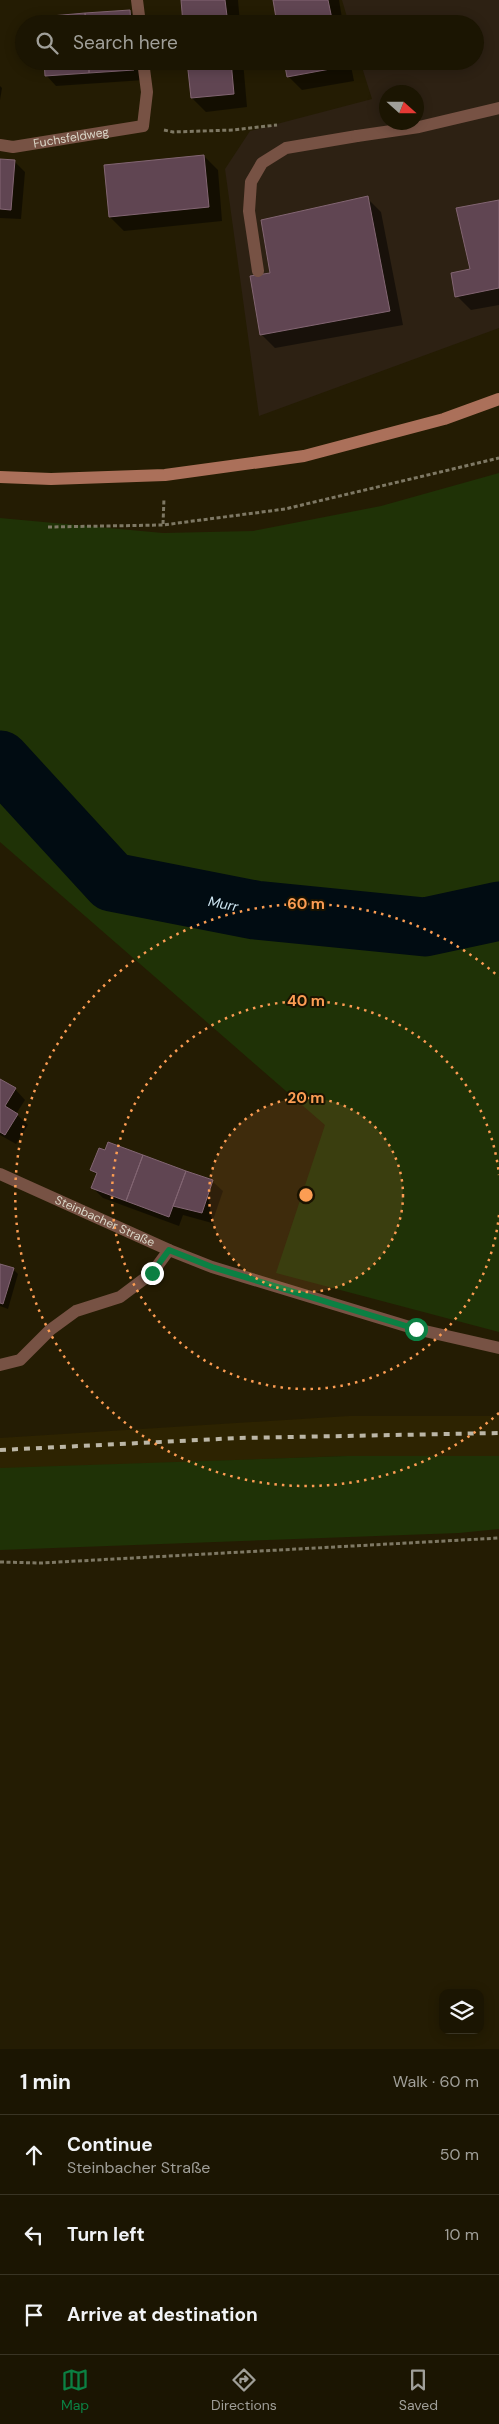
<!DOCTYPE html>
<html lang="en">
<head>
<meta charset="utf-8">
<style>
	:root { --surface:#1b1502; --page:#282211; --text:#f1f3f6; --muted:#a09f99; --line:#393424; --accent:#0b8043 }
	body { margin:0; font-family:"DM Sans",sans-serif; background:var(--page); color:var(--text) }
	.controls { position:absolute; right:15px; bottom:15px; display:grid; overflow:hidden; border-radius:10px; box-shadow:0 2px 12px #0003 }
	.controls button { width:45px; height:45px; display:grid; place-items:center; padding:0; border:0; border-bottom:1px solid var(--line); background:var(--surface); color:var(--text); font:25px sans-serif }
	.compass { position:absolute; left:379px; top:85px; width:45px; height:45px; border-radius:50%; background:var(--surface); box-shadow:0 2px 12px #0003; rotate:111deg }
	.stop { position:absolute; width:15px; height:15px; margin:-11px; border:4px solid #0b8043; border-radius:50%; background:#fff }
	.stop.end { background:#0b8043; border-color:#fff; box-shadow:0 1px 5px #0008 }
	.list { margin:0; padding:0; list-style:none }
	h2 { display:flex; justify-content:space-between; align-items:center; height:65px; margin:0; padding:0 20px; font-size:21px }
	h2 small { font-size:16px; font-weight:400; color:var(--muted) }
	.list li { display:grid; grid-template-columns:32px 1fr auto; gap:15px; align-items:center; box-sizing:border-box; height:80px; padding:0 20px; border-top:1px solid var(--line) }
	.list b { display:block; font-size:19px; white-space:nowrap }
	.list p { margin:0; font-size:16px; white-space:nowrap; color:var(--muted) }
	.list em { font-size:16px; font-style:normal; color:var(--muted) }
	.icon { flex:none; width:28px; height:28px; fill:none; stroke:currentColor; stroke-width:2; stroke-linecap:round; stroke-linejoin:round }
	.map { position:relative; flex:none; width:499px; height:2049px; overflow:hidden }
	.search { position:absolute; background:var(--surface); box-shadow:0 2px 12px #0003; left:15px; right:15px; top:15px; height:55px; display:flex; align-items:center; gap:12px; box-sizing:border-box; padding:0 18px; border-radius:28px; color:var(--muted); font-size:19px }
	.sheet { height:305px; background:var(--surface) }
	nav { display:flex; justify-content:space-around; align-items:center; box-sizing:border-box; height:70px; border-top:1px solid var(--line); background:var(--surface); font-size:14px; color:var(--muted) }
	nav a { display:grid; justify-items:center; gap:2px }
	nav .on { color:var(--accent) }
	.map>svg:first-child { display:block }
	.built { fill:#2d2301 }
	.industrial { fill:#2d2113; fill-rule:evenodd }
	.green { fill:#1f3206 }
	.shadow { fill:#0007 }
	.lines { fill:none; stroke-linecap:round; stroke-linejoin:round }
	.river { stroke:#010c12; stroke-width:59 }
	.building { fill:#604552; stroke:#826572 }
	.path { stroke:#7e7864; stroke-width:3; stroke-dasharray:4 2.5; stroke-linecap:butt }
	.lane { stroke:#775244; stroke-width:12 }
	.street { stroke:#775244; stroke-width:12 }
	.secondary { stroke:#ab705a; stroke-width:12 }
	.rail { stroke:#bbb6a6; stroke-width:4; stroke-dasharray:6 6; stroke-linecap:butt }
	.route { stroke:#0b8043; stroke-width:6 }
	.ring { fill:none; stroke:#fc9d53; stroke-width:2.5; stroke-dasharray:2.5 5 }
	.labels { text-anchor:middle; stroke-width:4; stroke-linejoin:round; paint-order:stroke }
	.street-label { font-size:12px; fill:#dbd7c8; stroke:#1a1300 }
	.water-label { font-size:14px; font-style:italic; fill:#cde5f1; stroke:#1a1300 }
	.centre { fill:#fc9d53; stroke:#1a1300; stroke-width:2.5 }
	.ring-label { font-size:15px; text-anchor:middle; font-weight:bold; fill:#fc9d53; stroke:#1a1300; stroke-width:4; stroke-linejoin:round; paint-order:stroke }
</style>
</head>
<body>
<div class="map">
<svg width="499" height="2049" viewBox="0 0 499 2049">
	<rect width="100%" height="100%" fill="#241c03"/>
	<path class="built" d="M349,1416H499V1456H347L0,1469V1438Z"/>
	<path class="industrial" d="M342,0H499V328L259,416L225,169L250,131L372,99L360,61H475V24H349ZM386,92H416V122H386Z"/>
	<path class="green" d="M499,473V1332L276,1273L325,1125L0,842V518L163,533L253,531L381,506Z
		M347,1456H499V1529L459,1533L0,1550V1468Z"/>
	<path class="shadow" d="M182,0H238L240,24H185Z
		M274,0H339L343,24H278Z
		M130,12L140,24H42Z
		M45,61H143L144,80L56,86L46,75Z
		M188,61H243L247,107L206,112L192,98Z
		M285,61H350L354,81L302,90L288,76Z
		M0,86L2,88L0,100Z
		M204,156L218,170L222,221L124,231L110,217Z
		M0,160L15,162L25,172L21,219L0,218Z
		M367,198L381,212L403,325L275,348L261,334L272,274Z
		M499,201V305L471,310L457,296L471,270Z
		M0,1080L15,1089L25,1100L16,1114L28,1125L16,1144L0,1135Z
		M91,1170L212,1181L223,1191L212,1223L183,1215L179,1226L103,1198L92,1187L97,1175Z
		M0,1265L13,1269L18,1274L8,1309L0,1306Z"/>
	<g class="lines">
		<path class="river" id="s1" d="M0,760L112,882L255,910L425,927L499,911"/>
	</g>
	<path class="building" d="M181,0H225L228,24H183Z
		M273,0H328L333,24H277Z
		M130,10L131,24H86L85,13Z
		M85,13L86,24H41L40,17Z
		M44,61H89V73L45,76Z
		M89,61H133L134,70L89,73Z
		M187,61H231L234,94L191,98Z
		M284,61H340L341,67L287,77Z
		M204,155L209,207L109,217L104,165Z
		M0,159L15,160L11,210L0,209Z
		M368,196L390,311L260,335L250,276L270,273L261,220Z
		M499,200V288L455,297L451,273L470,269L456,208Z
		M0,1079L16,1088L5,1106L18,1114L5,1135L0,1132Z
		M108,1142L143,1155L126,1201L91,1188L97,1173L90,1170L99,1148L105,1150Z
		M143,1155L186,1171L169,1217L126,1201Z
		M186,1171L213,1180L202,1213L173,1206Z
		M0,1264L14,1268L3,1304L0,1303Z"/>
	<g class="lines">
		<path class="path" d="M164,130L173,132L233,130L277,125
			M163,524L164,498
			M48,527L163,525L285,509L499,458
			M0,1562L41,1563L499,1538"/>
		<path class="lane" d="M258,271L249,211L251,182L262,163L286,148L357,136
			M0,1365L20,1360L50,1330L76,1311L120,1297L152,1273L169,1250"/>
		<g class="street">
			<path d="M137,0L140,24"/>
			<path d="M357,136L419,127L499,108"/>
			<path id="s2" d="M0,145L13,147L143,126L147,92L143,61"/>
			<path id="s3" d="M0,1174L169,1250L212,1267L416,1329L499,1348"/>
		</g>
		<path class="secondary" d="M0,477L51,479L165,475L304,456L444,419L499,399"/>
		<path class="rail" d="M0,1450L239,1438L499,1433"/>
	</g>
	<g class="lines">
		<path class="route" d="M152,1273L169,1250L212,1267L416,1329"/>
	</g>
	<circle cx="306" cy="1195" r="97" fill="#fc9d53" fill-opacity=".12"/>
	<g class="ring">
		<circle cx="306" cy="1195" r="97"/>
		<path d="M499 1215A194 194 0 1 1 499 1175"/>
		<path d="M499 1413A291 291 0 1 1 499 977"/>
	</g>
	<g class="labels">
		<g class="street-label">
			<text dy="4" stroke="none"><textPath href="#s2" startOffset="72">Fuchsfeldweg</textPath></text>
			<text dy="4" stroke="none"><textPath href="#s3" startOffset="115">Steinbacher Straße</textPath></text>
		</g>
		<g class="water-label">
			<text dy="5" stroke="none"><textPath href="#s1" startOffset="279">Murr</textPath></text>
		</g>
	</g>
	<circle cx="306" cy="1195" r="8" class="centre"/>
	<g class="ring-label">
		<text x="306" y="909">60 m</text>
		<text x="306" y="1006">40 m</text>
		<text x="306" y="1103">20 m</text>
	</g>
</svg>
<div class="controls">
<button><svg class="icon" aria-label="layers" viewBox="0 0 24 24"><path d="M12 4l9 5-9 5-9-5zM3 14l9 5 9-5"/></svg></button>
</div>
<svg class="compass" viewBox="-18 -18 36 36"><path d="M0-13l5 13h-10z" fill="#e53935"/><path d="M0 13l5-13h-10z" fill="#a09f99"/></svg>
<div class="stop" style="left:416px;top:1329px"></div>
<div class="stop end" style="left:152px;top:1273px"></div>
<div class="search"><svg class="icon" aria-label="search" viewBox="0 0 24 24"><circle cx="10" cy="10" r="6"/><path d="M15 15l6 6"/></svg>Search here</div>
</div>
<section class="sheet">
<h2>1 min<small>Walk · 60 m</small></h2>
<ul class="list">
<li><svg class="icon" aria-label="ahead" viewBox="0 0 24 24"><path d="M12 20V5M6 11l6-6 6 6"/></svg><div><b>Continue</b><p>Steinbacher Straße</p></div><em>50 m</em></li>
<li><svg class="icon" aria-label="left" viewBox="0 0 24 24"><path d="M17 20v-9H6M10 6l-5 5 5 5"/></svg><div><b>Turn left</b></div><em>10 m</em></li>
<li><svg class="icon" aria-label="arrive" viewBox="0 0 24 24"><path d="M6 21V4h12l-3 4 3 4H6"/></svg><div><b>Arrive at destination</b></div></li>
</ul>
</section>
<nav>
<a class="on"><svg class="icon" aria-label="map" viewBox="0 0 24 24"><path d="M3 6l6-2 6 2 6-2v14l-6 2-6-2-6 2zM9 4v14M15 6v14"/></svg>Map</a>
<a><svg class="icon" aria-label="directions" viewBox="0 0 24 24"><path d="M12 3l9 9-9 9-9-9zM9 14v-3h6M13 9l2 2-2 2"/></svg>Directions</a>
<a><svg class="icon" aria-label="saved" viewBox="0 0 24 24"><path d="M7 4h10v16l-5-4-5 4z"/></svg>Saved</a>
</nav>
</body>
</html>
